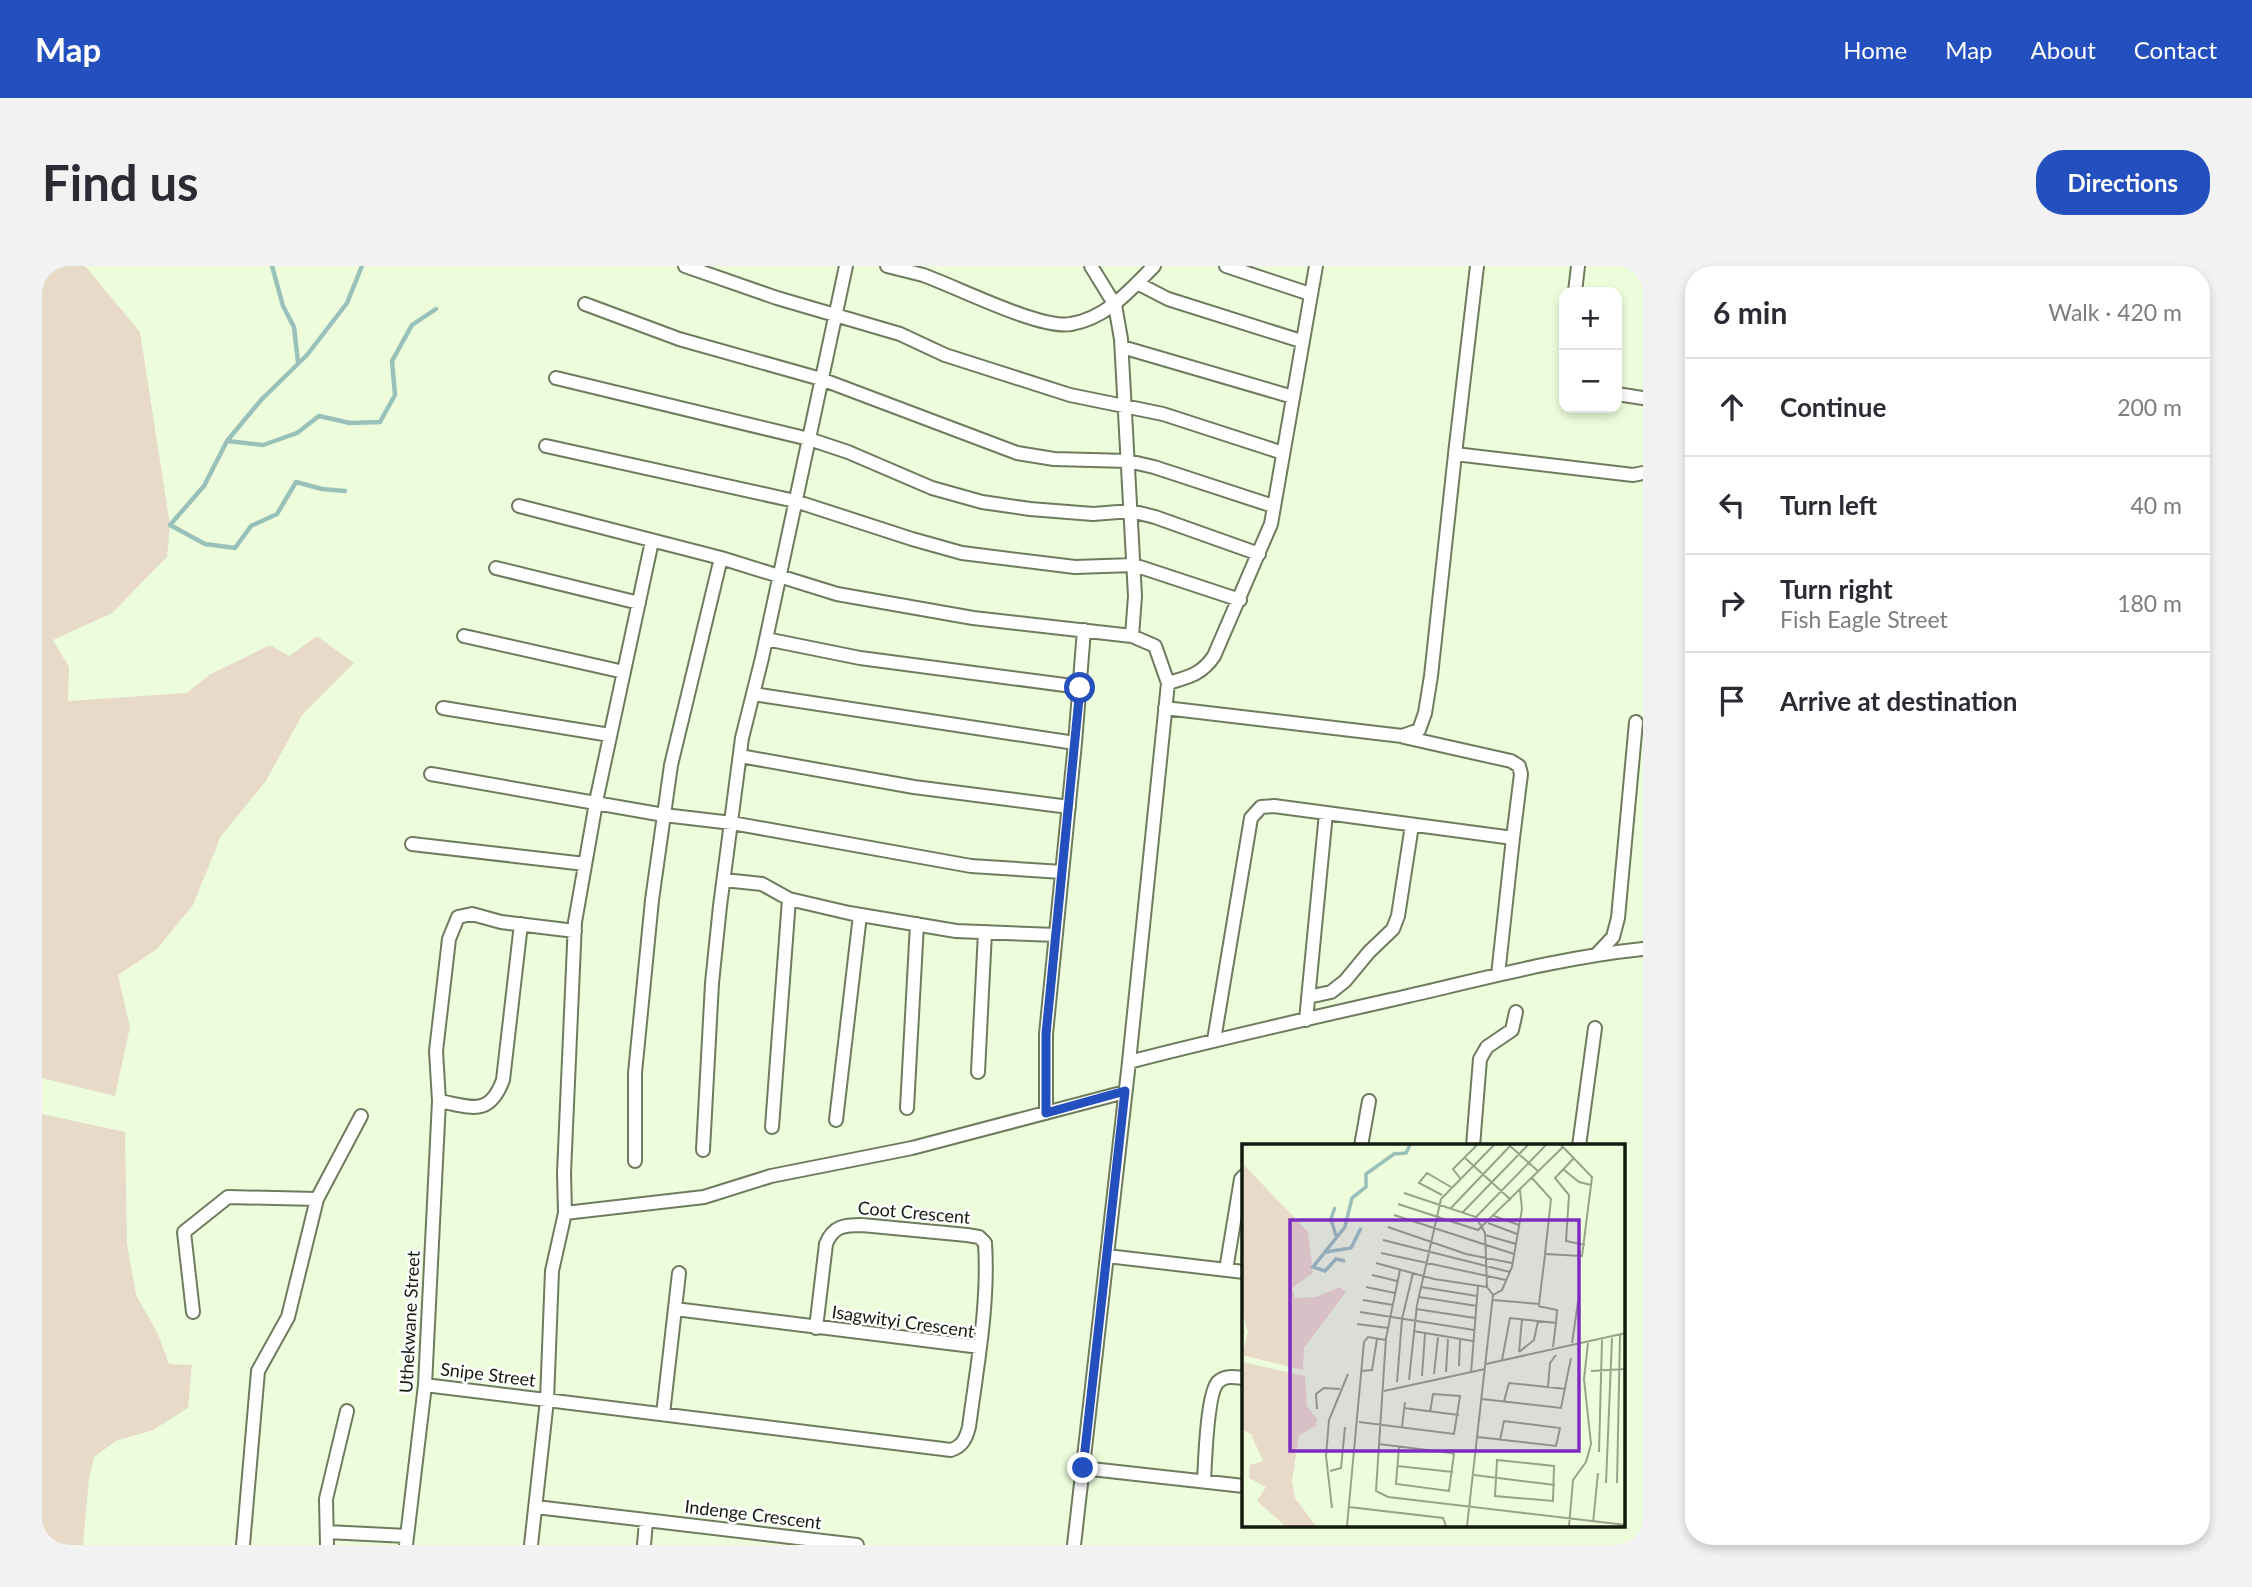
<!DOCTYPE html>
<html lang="en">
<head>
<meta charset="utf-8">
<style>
	:root { --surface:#fff; --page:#f2f2f3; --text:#2b2b33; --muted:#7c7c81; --line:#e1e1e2; --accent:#244fbe }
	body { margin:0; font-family:Lato,sans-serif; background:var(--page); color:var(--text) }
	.controls { position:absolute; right:21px; top:21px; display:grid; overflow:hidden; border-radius:14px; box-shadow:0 4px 10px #0003 }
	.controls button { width:63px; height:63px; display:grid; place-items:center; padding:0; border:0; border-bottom:2px solid var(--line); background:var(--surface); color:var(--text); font:35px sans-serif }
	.stop { position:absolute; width:21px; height:21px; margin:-16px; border:5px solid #244fbe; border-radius:50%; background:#fff }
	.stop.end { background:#244fbe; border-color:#fff; box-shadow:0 2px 7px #0008 }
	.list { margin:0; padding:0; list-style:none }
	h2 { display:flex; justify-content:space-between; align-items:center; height:91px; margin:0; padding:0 28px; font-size:30px }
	h2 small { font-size:23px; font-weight:400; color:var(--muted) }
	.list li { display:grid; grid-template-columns:46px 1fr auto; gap:21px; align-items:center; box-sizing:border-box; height:98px; padding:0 28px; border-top:2px solid var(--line) }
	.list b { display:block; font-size:26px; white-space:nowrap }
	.list p { margin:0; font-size:23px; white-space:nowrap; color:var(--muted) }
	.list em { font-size:23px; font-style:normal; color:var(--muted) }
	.icon { flex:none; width:38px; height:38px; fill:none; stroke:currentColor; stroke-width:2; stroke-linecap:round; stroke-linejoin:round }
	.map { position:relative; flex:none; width:1601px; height:1279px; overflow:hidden; border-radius:28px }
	header { display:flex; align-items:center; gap:42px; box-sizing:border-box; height:98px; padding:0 35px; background:var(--accent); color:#fff }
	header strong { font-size:33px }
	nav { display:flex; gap:38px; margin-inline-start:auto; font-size:24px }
	.intro { display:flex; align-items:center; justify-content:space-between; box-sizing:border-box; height:168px; padding:0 42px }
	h1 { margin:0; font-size:49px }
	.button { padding:18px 32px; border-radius:28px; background:var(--accent); color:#fff; font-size:24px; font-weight:700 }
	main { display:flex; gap:42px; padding:0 42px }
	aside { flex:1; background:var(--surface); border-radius:28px; box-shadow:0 4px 10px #0003 }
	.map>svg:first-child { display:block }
	.green { fill:#e8dac8 }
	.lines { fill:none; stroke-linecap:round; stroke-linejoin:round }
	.stream { stroke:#99c1ba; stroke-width:4.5 }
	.minor-casing { stroke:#6e7b5e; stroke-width:16 }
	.minor { stroke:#fff; stroke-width:12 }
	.route { stroke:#244fbe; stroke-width:9 }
	.labels { text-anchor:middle; stroke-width:5; stroke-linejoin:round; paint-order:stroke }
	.street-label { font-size:18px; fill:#141a0e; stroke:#fff }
	.inset-river { fill:none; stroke:#99c1ba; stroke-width:3.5 }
	.inset-road { fill:none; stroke:#96a28a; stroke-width:2 }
	.view { fill:#7b2cbf; fill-opacity:0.15; stroke:#7b2cbf; stroke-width:3.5 }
	.inset-edge { fill:none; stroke:#141a0e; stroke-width:3.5 }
</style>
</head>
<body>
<header>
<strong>Map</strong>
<nav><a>Home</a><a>Map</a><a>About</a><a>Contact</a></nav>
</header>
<div class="intro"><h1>Find us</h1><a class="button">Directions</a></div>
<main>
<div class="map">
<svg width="1601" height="1279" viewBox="0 0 1601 1279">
	<rect width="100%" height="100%" fill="#edfddc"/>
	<path class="green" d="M0,0H43L98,66L128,259L125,291L70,347L11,374L27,401L26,435L145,427L167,409L228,379L247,390L275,370L312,397L260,449L224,515L179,570L151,639L115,683L76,709L88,761L73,830L0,812Z
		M0,848L83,866L85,977L94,1029L116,1068L127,1098L150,1099L146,1142L111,1164L74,1175L52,1191L47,1213L41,1279H0Z"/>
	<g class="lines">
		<path class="stream" d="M230,0L241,40L252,61L256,96
			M185,175L221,179L255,167L277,150L308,157L338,156L353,129L350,95L370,59L394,43
			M303,225L280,223L254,216L235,248L209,260L193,282L163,278L128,259L162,220L185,175L219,134L265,89L305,37L320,0"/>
		<defs>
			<path id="minor" d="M643,0L735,32L858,68L903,89L1028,129L1121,148L1241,187
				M845,0C857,3 869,6 881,9C915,21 999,64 1029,58C1065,52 1088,24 1112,0
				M1049,0L1073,39L1079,73L1093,330L1090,370
				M1184,0L1268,28
				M1435,0L1413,188L1591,209L1601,207
				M1095,17L1126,33L1259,75
				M1533,26L1536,0
				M543,38L637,73L779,113L975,187L1012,193L1086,195L1112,201L1231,240
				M1080,81L1251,131
				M514,112L767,173L806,186L890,222L940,236L988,243L1051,248L1089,245L1113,251L1217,288
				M1575,128L1601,132
				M504,180L753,235L870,273L920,287L1033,301L1092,299L1198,334
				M477,240L679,292L795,328L931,352L1090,370L1113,380L1126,417L1087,796L1032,1279
				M454,302L597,337
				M422,370L582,406
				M724,373L818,392L1038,421
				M1126,417C1147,411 1160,408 1172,390L1229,258L1274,0
				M711,428L1033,477
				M401,442L568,469
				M1123,442L1360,470L1377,464L1383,447L1389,410L1413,188
				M1362,471L1469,495L1477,500L1479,508L1471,572
				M698,490L872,521L1027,541
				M389,508L622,549L690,557L929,600L1020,606
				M370,578L543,598
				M682,614L720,618L747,633L807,647L914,665L1014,669
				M1555,688L1571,671L1576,652L1594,456
				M1266,731L1289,726L1303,715L1327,686L1351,663L1356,650L1370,559
				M1264,754L1284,547
				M1172,774L1209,552L1219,541L1232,540L1471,572L1456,709
				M1087,796C1179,772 1273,751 1366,730C1444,712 1522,691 1601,683
				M936,806L943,666
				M397,835C430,841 447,851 461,814L479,658
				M865,842L875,658
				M1004,847V768L1033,477L1042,364
				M794,854L818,649
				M730,861L747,633
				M1319,880L1327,835
				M1431,880L1438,793L1445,781L1470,764L1474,746
				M1537,880L1553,762
				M661,884L670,717L678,640L700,472L720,392L804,0
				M593,895V807L610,634L622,549L629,499L679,292
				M523,947L662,931L729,910L870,882L1083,826
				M1065,990L1202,1006
				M1184,1004L1199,913L1202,910
				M633,1043L938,1081
				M151,1046L142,966L186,931L275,933
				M383,1119L909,1184C921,1180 924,1172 927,1161C935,1100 947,1038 943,977L937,971L925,969L820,959C802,959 791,960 784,978L774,1062
				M621,1148L637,1007
				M1040,1202L1202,1220
				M1162,1215C1163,1197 1165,1127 1176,1116C1183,1109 1193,1111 1202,1112
				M494,1241L815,1279
				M285,1266L365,1270
				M201,1279L216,1105L246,1051L275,933L319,850
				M285,1279L284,1233L305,1145
				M364,1279L383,1119L397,835L394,785L407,673L416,651L430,648L459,656L533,665
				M489,1279L505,1134L510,1005L523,947L522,907L533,656L555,531L610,275
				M602,1279L604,1255"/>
		</defs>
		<use href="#minor" class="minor-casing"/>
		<use href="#minor" class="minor"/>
	</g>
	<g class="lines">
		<path class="route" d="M1038,422L1004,768V847L1083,825L1041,1202"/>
	</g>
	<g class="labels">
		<g class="street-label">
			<text transform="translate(872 947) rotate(5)" y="6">Coot Crescent</text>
			<text transform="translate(368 1056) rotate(-87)" y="6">Uthekwane Street</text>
			<text transform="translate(861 1056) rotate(8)" y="6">Isagwityi Crescent</text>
			<text transform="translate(446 1109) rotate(7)" y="6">Snipe Street</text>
			<text transform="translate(711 1249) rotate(7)" y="6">Indenge Crescent</text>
		</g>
	</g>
	<g transform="translate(1200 878)">
		<rect width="383" height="383" fill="#edfddc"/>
		<path d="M0,19L66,88L71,129L50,144L53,154L74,153L98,143L104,148L62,204L61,226L0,211L6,188L0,168ZM0,218L63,232L65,262L75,275L74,282L57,291L50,338L53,354L74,382H43L15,357L24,343L7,334L8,321L21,317L9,290L0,285Z" fill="#e8dac8"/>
		<path class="inset-river" d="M93,63L89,75L94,92M84,108L109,104L119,84M103,117L94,115L83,127L71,123L103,83L110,54L124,43V30L152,10L164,9L168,1"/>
		<path class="inset-road" d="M267,1L297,28M222,13L269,56M332,14L313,34L327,51L324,97L343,101M321,25L337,38L349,41M218,34L211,25L235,1M290,34L309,55L303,110L340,112L350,33L319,1M162,49L234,73L243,89L245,143L251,151L225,382M200,51L177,39L185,29L209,43M156,60L236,86L321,3M208,65L269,1M220,69L286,1M152,71L272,110M252,72L277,81M234,73L304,1M246,79L275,90M146,83L224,110L270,119M243,91L274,100M141,96L268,128M139,109L264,136M134,119L192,135L245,143M158,126L144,194L134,347L146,353L384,381M130,131L155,137M124,143L153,149M179,143L235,152M251,151L260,146L270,123L280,65L278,46M177,153L235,162M121,156L151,161M251,156L297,160L303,111M296,162L315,166L314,179M174,165L233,174M118,168L232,186M115,180L146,184M171,187L231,197M330,199L336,158M277,208L292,196L296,177M277,208L280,175M260,216L268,174L314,179L311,203M244,220L384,189M217,222L218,196M120,227L130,226L135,195M349,227L384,225M204,228L206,195M229,229L236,142M192,230L196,193M180,232L183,190M167,236L175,161L199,55L252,1M155,238L160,175L171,129M306,243L308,219L314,211M142,247L243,225M240,255L319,264L329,214M262,257L267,239L324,245M162,264L217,271M75,265L74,250L82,244L98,245M117,278L212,290L218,252L191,250L188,268M160,283L163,258M236,293L314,302L318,284L262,277L258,296M137,300L209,309L212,310L207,347L154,340L157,303M357,308L360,196M255,316L312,322L311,357L253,352ZM155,322L211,328M88,327L99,324L103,283M232,331L313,341M364,339L370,194M375,339L378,191M107,363L201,374L204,382M90,364L84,312L87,276L106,230M351,379L356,329M105,382L122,198L126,193L144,196M327,382L331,336L344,318L349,300L342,235L346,199"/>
		<path class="view" d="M48,76H337V307H48Z"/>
		<rect width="383" height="383" class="inset-edge"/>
	</g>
</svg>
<div class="controls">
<button>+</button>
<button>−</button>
</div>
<div class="stop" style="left:1038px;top:422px"></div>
<div class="stop end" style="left:1041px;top:1202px"></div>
</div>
<aside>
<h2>6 min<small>Walk · 420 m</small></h2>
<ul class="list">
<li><svg class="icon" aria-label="ahead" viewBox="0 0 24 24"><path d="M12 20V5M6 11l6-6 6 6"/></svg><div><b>Continue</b></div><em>200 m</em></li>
<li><svg class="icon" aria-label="left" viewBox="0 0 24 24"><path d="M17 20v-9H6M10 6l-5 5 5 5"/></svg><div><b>Turn left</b></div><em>40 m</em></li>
<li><svg class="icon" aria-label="right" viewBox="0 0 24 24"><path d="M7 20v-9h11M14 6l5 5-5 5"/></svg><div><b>Turn right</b><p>Fish Eagle Street</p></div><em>180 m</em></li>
<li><svg class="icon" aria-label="arrive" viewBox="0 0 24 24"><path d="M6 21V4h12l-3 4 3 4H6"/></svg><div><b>Arrive at destination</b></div></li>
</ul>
</aside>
</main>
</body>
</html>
